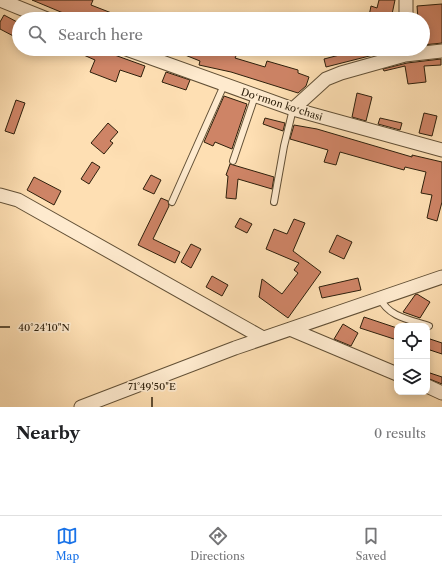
<!DOCTYPE html>
<html lang="en">
<head>
<meta charset="utf-8">
<style>
	:root { --surface:#fff; --page:#f6f6f6; --text:#202124; --muted:#757577; --line:#e0e0e0; --accent:#1a73e8 }
	body { margin:0; font-family:"Libre Caslon Text",serif; background:var(--page); color:var(--text) }
	.controls { position:absolute; right:12px; bottom:12px; display:grid; overflow:hidden; border-radius:8px; box-shadow:0 2px 10px #0003 }
	.controls button { width:36px; height:36px; display:grid; place-items:center; padding:0; border:0; border-bottom:1px solid var(--line); background:var(--surface); color:var(--text); font:20px sans-serif }
	.list { margin:0; padding:0; list-style:none }
	h2 { display:flex; justify-content:space-between; align-items:center; height:52px; margin:0; padding:0 16px; font-size:17px }
	h2 small { font-size:13px; font-weight:400; color:var(--muted) }
	.icon { flex:none; width:22px; height:22px; fill:none; stroke:currentColor; stroke-width:2; stroke-linecap:round; stroke-linejoin:round }
	.map { position:relative; flex:none; width:442px; height:407px; overflow:hidden }
	.search { position:absolute; background:var(--surface); box-shadow:0 2px 10px #0003; left:12px; right:12px; top:12px; height:44px; display:flex; align-items:center; gap:10px; box-sizing:border-box; padding:0 14px; border-radius:22px; color:var(--muted); font-size:15px }
	.sheet { height:108px; background:var(--surface) }
	nav { display:flex; justify-content:space-around; align-items:center; box-sizing:border-box; height:56px; border-top:1px solid var(--line); background:var(--surface); font-size:11px; color:var(--muted) }
	nav a { display:grid; justify-items:center; gap:2px }
	nav .on { color:var(--accent) }
	.map>svg:first-child { display:block }
	.building { fill:#ce8466; stroke:#2e200c }
	.lines { fill:none; stroke-linecap:round; stroke-linejoin:round }
	.service-casing { stroke:#625036; stroke-width:8 }
	.minor-casing { stroke:#625036; stroke-width:15 }
	.service { stroke:#feeace; stroke-width:6 }
	.minor { stroke:#feeace; stroke-width:13 }
	.ticks { fill:none; stroke:#2e200c; stroke-width:1.5 }
	.labels { text-anchor:middle; stroke-width:3.5; stroke-linejoin:round; paint-order:stroke }
	.street-label { font-size:10px; fill:#2e200c; stroke:#feeace }
	.ticks-label { font-size:10px; text-anchor:middle; fill:#2e200c; stroke:#feeace; stroke-width:3.5; stroke-linejoin:round; paint-order:stroke }
</style>
</head>
<body>
<div class="map">
<svg width="442" height="407" viewBox="0 0 442 407">
	<rect width="100%" height="100%" fill="#fedfb3"/>
	<filter id="stains"><feTurbulence type="fractalNoise" baseFrequency=".005" numOctaves="4"/><feColorMatrix values="0 0 0 0 .2 0 0 0 0 .09 0 0 0 0 .02 0 0 0 .5 -.17"/></filter>
	<radialGradient id="worn" r=".72"><stop offset=".6" stop-color="#630" stop-opacity="0"/><stop offset="1" stop-color="#630" stop-opacity=".3"/></radialGradient>
	<path class="building" d="M32,0H93L91,5L127,19H85L69,13L68,15Z
		M379,0H395L391,19L369,16L371,6L377,8Z
		M442,4V43L423,45V19H418L417,6Z
		M4,15L19,23V39L0,29V22Z
		M70,49H98L145,66L141,77L120,70L116,82L90,72L95,60Z
		M170,49H196L225,54L226,51L237,54L235,58L265,67L267,61L298,70V73L309,77L306,86L298,93L231,72L199,65L200,61Z
		M354,49H392L393,50L326,67L324,59L355,51Z
		M441,59V65L424,66L426,82L408,84L405,66L384,71L383,69L407,63Z
		M166,72L190,80L186,90L162,82Z
		M357,93L372,97L366,121L352,117Z
		M224,96L247,104L232,149L215,142L213,146L204,142Z
		M16,100L25,103L14,134L5,131Z
		M424,113L437,116L432,136L419,133Z
		M265,118L285,123L283,131L263,124Z
		M380,118L402,123L400,130L378,124Z
		M108,123L118,132L110,141L113,143L104,154L91,143Z
		M294,125L317,129L412,157V155L442,162V202L437,221L427,218L432,195L421,193L426,172L405,167L404,170L340,152L336,165L324,162L328,150L290,139Z
		M92,162L100,167L89,184L81,179Z
		M230,164L274,177L272,189L238,179L236,199L226,198L228,176L226,175Z
		M151,175L161,180L154,194L143,189Z
		M34,177L61,191L54,205L27,190Z
		M161,198L168,201L169,206L153,239L180,252L175,263L138,245Z
		M240,218L252,224L247,233L235,227Z
		M294,219L305,223L293,251L321,272L288,318L259,297L262,279L282,294L298,273L294,270L299,263L266,249L274,229L287,234Z
		M337,235L352,242L344,259L329,252Z
		M191,244L201,249L191,268L181,262Z
		M212,276L228,285L222,296L206,287Z
		M358,278L361,290L322,298L319,287Z
		M417,294L430,302L420,318L403,312L415,295Z
		M364,317L397,328V340L360,328Z
		M343,324L358,333L351,346L334,339Z
		M427,338L442,343V354L427,349Z
		M427,372L442,377V384L427,378Z"/>
	<g class="lines">
		<defs>
			<path id="service" d="M233,161L255,96
				M172,202L224,85
				M274,202L284,146L293,109
				M380,298C388,317 411,320 429,326"/>
			<path id="minor" d="M0,0L47,19
				M406,19V0
				M126,49L293,109L442,150
				M293,109L326,79L341,73L405,55L442,51
				M0,195L18,200L263,338
				M290,329L397,374
				M427,386L442,393
				M81,407L235,348L442,277"/>
		</defs>
		<use href="#service" class="service-casing"/>
		<use href="#minor" class="minor-casing"/>
		<use href="#service" class="service"/>
		<use href="#minor" class="minor"/>
	</g>
	<path class="ticks" d="M0,327H10M152,397V407"/>
	<g class="labels">
		<g class="street-label">
			<text transform="translate(282 104) rotate(18)" y="4">Doʻrmon koʻchasi</text>
		</g>
	</g>
	<g class="ticks-label">
		<text x="44" y="331">40°24'10"N</text>
		<text x="152" y="390">71°49'50"E</text>
	</g>
	<rect width="100%" height="100%" filter="url(#stains)"/>
	<rect width="100%" height="100%" fill="url(#worn)"/>
</svg>
<div class="controls">
<button><svg class="icon" aria-label="locate" viewBox="0 0 24 24"><circle cx="12" cy="12" r="6"/><path d="M12 2v4M12 18v4M2 12h4M18 12h4"/></svg></button>
<button><svg class="icon" aria-label="layers" viewBox="0 0 24 24"><path d="M12 4l9 5-9 5-9-5zM3 14l9 5 9-5"/></svg></button>
</div>
<div class="search"><svg class="icon" aria-label="search" viewBox="0 0 24 24"><circle cx="10" cy="10" r="6"/><path d="M15 15l6 6"/></svg>Search here</div>
</div>
<section class="sheet">
<h2>Nearby<small>0 results</small></h2>
<ul class="list">
</ul>
</section>
<nav>
<a class="on"><svg class="icon" aria-label="map" viewBox="0 0 24 24"><path d="M3 6l6-2 6 2 6-2v14l-6 2-6-2-6 2zM9 4v14M15 6v14"/></svg>Map</a>
<a><svg class="icon" aria-label="directions" viewBox="0 0 24 24"><path d="M12 3l9 9-9 9-9-9zM9 14v-3h6M13 9l2 2-2 2"/></svg>Directions</a>
<a><svg class="icon" aria-label="saved" viewBox="0 0 24 24"><path d="M7 4h10v16l-5-4-5 4z"/></svg>Saved</a>
</nav>
</body>
</html>
